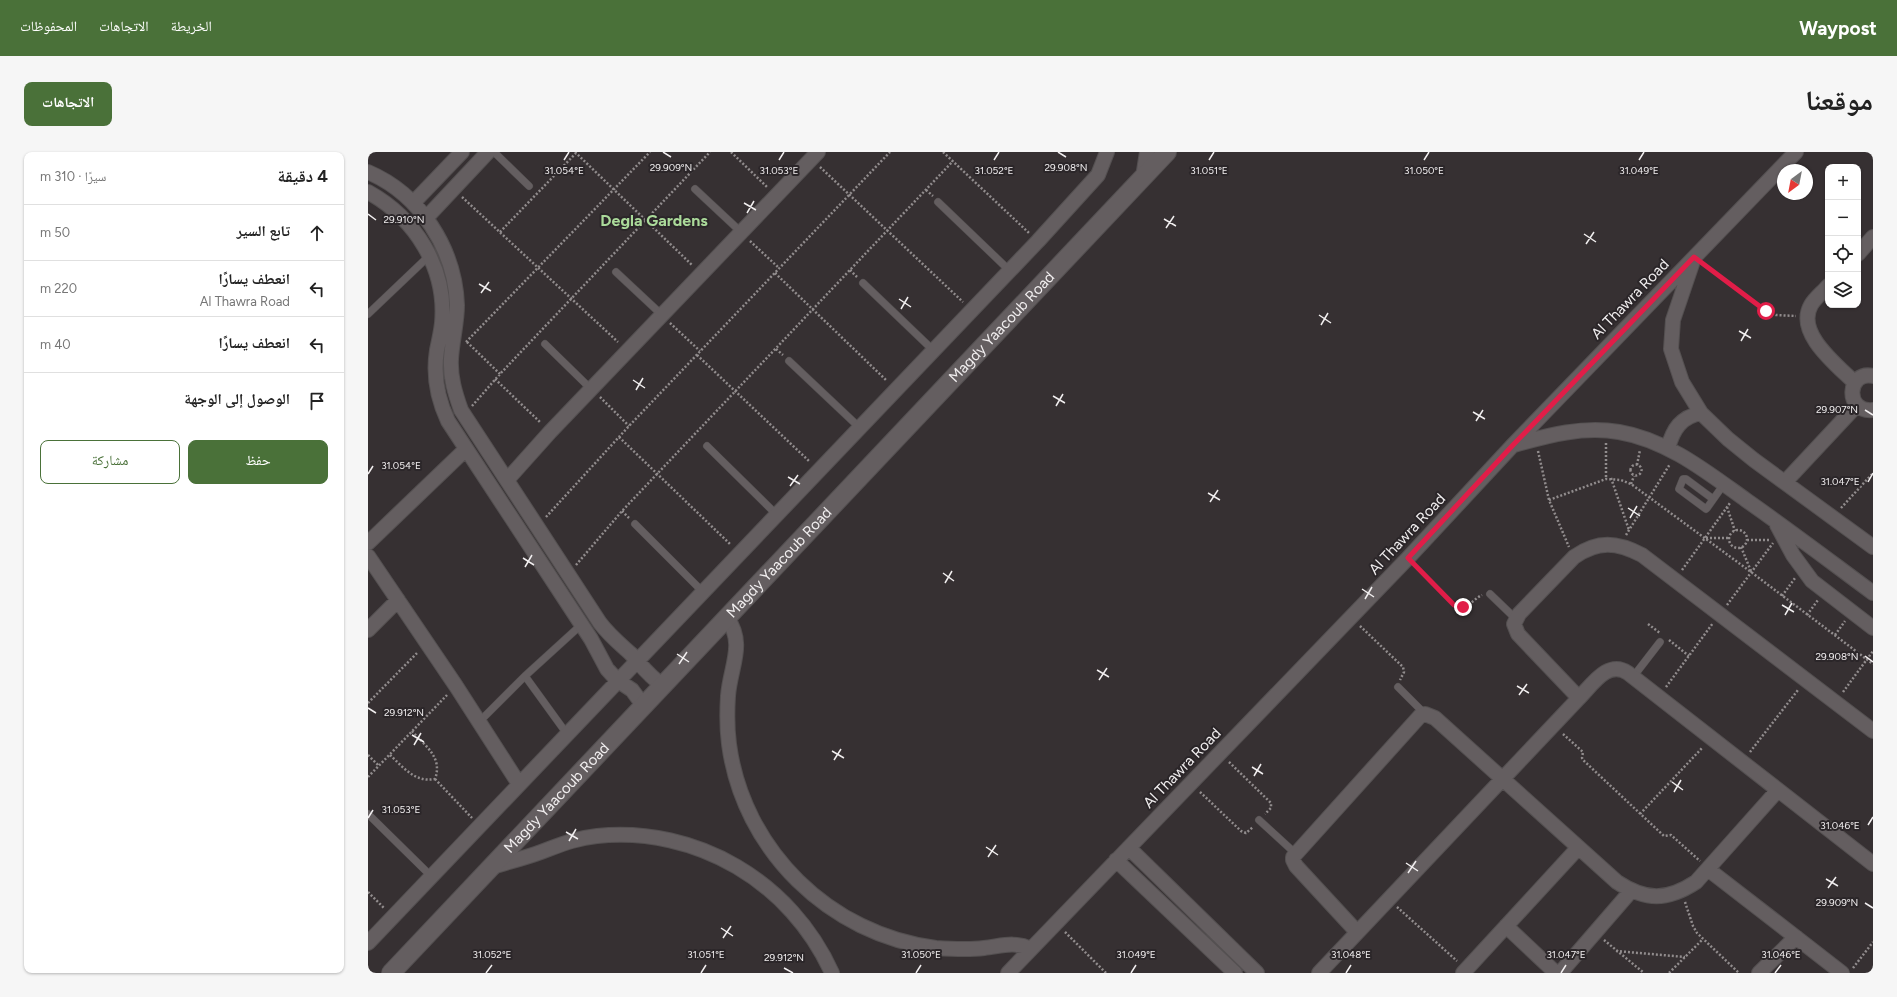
<!DOCTYPE html>
<html lang="ar">
<head>
<meta charset="utf-8">
<style>
	:root { --surface:#fff; --page:#f6f6f6; --text:#222; --muted:#767676; --line:#e0e0e0; --accent:#4a7139 }
	body { margin:0; font-family:Figtree,"Noto Naskh Arabic",sans-serif; background:var(--page); color:var(--text); direction:rtl }
	.controls { position:absolute; right:12px; top:12px; display:grid; overflow:hidden; border-radius:8px; box-shadow:0 1px 3px #0004 }
	.controls button { width:36px; height:36px; display:grid; place-items:center; padding:0; border:0; border-bottom:1px solid var(--line); background:var(--surface); color:var(--text); font:20px sans-serif }
	.compass { position:absolute; left:1409px; top:12px; width:36px; height:36px; border-radius:50%; background:var(--surface); box-shadow:0 1px 3px #0004; rotate:212deg }
	.stop { position:absolute; width:12px; height:12px; margin:-9px; border:3px solid #e11d48; border-radius:50%; background:#fff }
	.stop.end { background:#e11d48; border-color:#fff; box-shadow:0 1px 4px #0008 }
	.list { margin:0; padding:0; list-style:none }
	h2 { display:flex; justify-content:space-between; align-items:center; height:52px; margin:0; padding:0 16px; font-size:17px }
	h2 small { font-size:13px; font-weight:400; color:var(--muted) }
	.list li { display:grid; grid-template-columns:26px 1fr auto; gap:12px; align-items:center; box-sizing:border-box; height:56px; padding:0 16px; border-top:1px solid var(--line) }
	.list b { display:block; font-size:15px; white-space:nowrap }
	.list p { margin:0; font-size:13px; white-space:nowrap; color:var(--muted) }
	.list em { font-size:13px; font-style:normal; color:var(--muted) }
	.actions { display:flex; gap:8px; padding:12px 16px }
	.actions a { flex:1; padding:9px 0; border:1px solid var(--accent); border-radius:8px; text-align:center; font-size:14px; color:var(--accent) }
	.actions .main { background:var(--accent); color:#fff }
	.icon { flex:none; width:22px; height:22px; fill:none; stroke:currentColor; stroke-width:2; stroke-linecap:round; stroke-linejoin:round }
	.map { position:relative; flex:none; width:1505px; height:821px; overflow:hidden; direction:ltr; border-radius:8px }
	header { display:flex; align-items:center; gap:24px; box-sizing:border-box; height:56px; padding:0 20px; background:var(--accent); color:#fff }
	header strong { font-size:19px }
	nav { display:flex; gap:22px; margin-inline-start:auto; font-size:14px }
	.intro { display:flex; align-items:center; justify-content:space-between; box-sizing:border-box; height:96px; padding:0 24px }
	h1 { margin:0; font-size:28px }
	.button { padding:10px 18px; border-radius:8px; background:var(--accent); color:#fff; font-size:14px; font-weight:700 }
	main { display:flex; gap:24px; padding:0 24px }
	aside { flex:1; background:var(--surface); border-radius:8px; box-shadow:0 1px 3px #0004 }
	.map>svg:first-child { display:block }
	.lines { fill:none; stroke-linecap:round; stroke-linejoin:round }
	.service-casing { stroke:#545051; stroke-width:8 }
	.minor-casing { stroke:#545051; stroke-width:16 }
	.tertiary-casing { stroke:#545051; stroke-width:20 }
	.path { stroke:#918c8d; stroke-width:2.5; stroke-dasharray:2 2; stroke-linecap:butt }
	.service { stroke:#645e60; stroke-width:7 }
	.minor { stroke:#645e60; stroke-width:14 }
	.tertiary { stroke:#645e60; stroke-width:18 }
	.route { stroke:#e11d48; stroke-width:5 }
	.ticks { fill:none; stroke:#f1eeef; stroke-width:1.5 }
	.labels { text-anchor:middle; stroke-width:4; stroke-linejoin:round; paint-order:stroke }
	.street-label { font-size:15px; fill:#f1eeef; stroke:#2b2629 }
	.neighbourhood-label { font-size:16px; font-weight:bold; fill:#abda9a; stroke:#2b2629 }
	.ticks-label { font-size:10px; text-anchor:middle; fill:#f1eeef; stroke:#2b2629; stroke-width:4; stroke-linejoin:round; paint-order:stroke }
</style>
</head>
<body>
<header>
<strong>Waypost</strong>
<nav><a>الخريطة</a><a>الاتجاهات</a><a>المحفوظات</a></nav>
</header>
<div class="intro"><h1>موقعنا</h1><a class="button">الاتجاهات</a></div>
<main>
<div class="map">
<svg width="1505" height="821" viewBox="0 0 1505 821">
	<rect width="100%" height="100%" fill="#363032"/>
	<g class="lines">
		<defs>
			<path id="service" d="M126,0L161,34
				M327,37L373,80
				M570,50L642,119
				M248,120L294,163
				M495,131L566,199
				M0,162L62,103
				M177,192L223,237
				M421,209L492,276
				M339,294L409,363
				M1345,347L1318,327H1315L1311,337L1338,357L1339,356L1356,332
				M267,372L335,440
				M1122,442L1148,467
				M157,524L199,582
				M1265,525L1292,490
				M1030,535L1057,562
				M110,571L157,524L213,473
				M0,662L63,724
				M891,668L927,701"/>
			<path id="minor" d="M0,20C52,42 87,97 89,153C89,171 84,189 83,207C82,225 87,241 93,258L232,471C241,483 252,492 263,502C274,514 280,523 294,533
				M775,25L779,0
				M0,40C47,66 79,116 74,171C73,180 71,189 69,198C65,223 69,246 80,269L223,487L239,517L249,528L264,538L275,553
				M46,50L94,0
				M59,65L120,0
				M1490,102L1505,85
				M1324,112L1305,168L1303,197L1314,230L1333,261L1360,287L1386,308L1505,395
				M1460,134C1455,140 1447,146 1443,153C1427,181 1469,213 1487,231
				M1505,224C1479,218 1476,261 1505,258
				M1146,293C1181,283 1215,274 1251,280C1299,288 1339,320 1378,348C1421,378 1463,410 1505,441
				M1300,296C1305,277 1313,265 1333,261
				M139,328L182,280L450,0
				M1417,330L1489,253
				M1409,373L1425,403L1444,429L1505,476
				M0,391L98,297
				M0,404L88,534L151,632
				M359,466C378,492 362,515 360,544C359,560 359,577 361,592C375,698 462,783 568,796C583,797 601,798 616,796C634,794 646,789 663,797
				M0,478L30,448
				M1211,546L1150,482L1146,472L1151,462L1206,405C1230,388 1249,390 1274,403L1505,579
				M761,696L889,821
				M748,708L867,821
				M124,715C140,710 157,706 173,700C192,693 208,686 229,684C329,674 423,730 464,821
				M1341,718L1474,821
				M1138,774L1188,821
				M989,780L928,714L925,708V705L1052,564L1057,562L1067,566L1249,730C1278,749 1299,749 1328,730L1410,638
				M0,791L670,89L730,23L739,0
				M640,821L1040,406L1145,293L1428,0
				M951,821L1211,546C1224,533 1240,507 1260,521L1505,712
				M1095,821L1210,696
				M1192,821L1263,739
				M1391,821L1428,785"/>
			<g id="tertiary">
				<path id="s1" d="M23,821L799,0"/>
			</g>
		</defs>
		<use href="#service" class="service-casing"/>
		<use href="#minor" class="minor-casing"/>
		<use href="#tertiary" class="tertiary-casing"/>
		<path class="path" d="M207,0L324,113
			M363,0L399,35
			M575,0L661,81
			M452,15L595,150
			M558,38L565,44
			M94,45L250,190
			M132,80L208,1
			M382,89L411,116
			M1336,112L1399,159L1408,163L1428,164
			M482,118L489,125
			M407,121L519,229
			M302,171L332,199
			M98,190L282,0
			M99,190L132,222
			M408,197L415,203
			M329,203L442,310
			M127,227L173,271
			M232,245L261,274
			M104,254L132,222L342,0
			M251,285L363,393
			M1238,291V327
			M1170,299L1181,348L1201,395
			M1262.5 318a5.5 5.5 0 1 1 11 0a5.5 5.5 0 1 1-11 0Z
			M1269,313L1272,298
			M1243,326L1261,378
			M1263,332L1266,324
			M1181,348L1238,327L1253,328L1263,332L1383,420L1505,512
			M1359,355L1367,379
			M1473,356L1505,321
			M254,359L261,366
			M178,365L261,274L522,0
			M1361 387a9 9 0 1 1 18 0a9 9 0 1 1-18 0Z
			M1258,383L1302,312
			M1338,386H1361
			M1379,388H1403
			M1373,395L1383,419
			M208,413L254,359L585,9
			M1049,415L1087,453C1098,459 1104,448 1114,443
			M1314,418L1362,351
			M1414,444L1427,426
			M1359,453L1405,391
			M1439,463L1450,448
			M1280,472L1292,481
			M992,474L1035,515L1036,520L1032,528
			M1467,483L1477,469
			M1301,488L1321,504
			M1298,535L1345,471
			M1475,540L1505,499
			M0,551L50,500
			M44,579C57,594 75,605 67,627
			M1195,582L1215,600L1214,606L1215,608L1296,684L1303,683L1332,709
			M1382,600L1430,538
			M0,603L11,614
			M22,603C35,615 47,631 67,627
			M861,610L903,651V656L897,662
			M0,625L79,543
			M67,627L104,666
			M832,640L873,679L878,681L885,675
			M1272,662L1335,595
			M0,740L16,756
			M1317,750L1325,774L1329,781L1371,821
			M1029,755L1089,809
			M697,780L738,821
			M1236,788L1276,821
			M1248,799L1317,805
			M1485,816L1505,790
			M1301,821L1335,787"/>
		<use href="#service" class="service"/>
		<use href="#minor" class="minor"/>
		<use href="#tertiary" class="tertiary"/>
	</g>
	<g class="lines">
		<path class="route" d="M1095,455L1086,453L1040,406L1145,293L1326,105L1398,159"/>
	</g>
	<path class="ticks" d="M295,0L303,5M690,0L698,5M196,8L201,0M411,8L416,0M626,8L631,0M841,8L846,0M1056,8L1061,0M1271,8L1276,0M376,51L388,58M379,61L386,49M0,62L8,68M796,67L808,74M798,76L806,64M1216,82L1228,90M1218,92L1226,80M111,132L123,139M113,141L121,130M531,147L543,155M533,157L540,145M951,163L963,171M953,173L960,161M1371,179L1383,186M1373,189L1380,177M265,228L277,236M268,238L275,226M685,244L697,251M688,254L695,242M1497,258L1505,263M1105,260L1117,267M1108,269L1115,258M0,322L5,314M420,325L432,332M1500,330L1505,321M422,334L430,323M840,341L852,348M842,350L850,338M1260,356L1272,364M1262,366L1269,354M155,406L166,413M157,415L164,403M575,421L586,429M577,431L584,419M994,437L1006,445M997,447L1004,435M1414,453L1426,460M1417,463L1424,451M309,502L321,510M1497,504L1505,510M311,512L319,500M729,518L741,525M731,528L739,516M1149,534L1161,541M1151,543L1159,532M0,556L8,561M44,583L56,590M46,593L53,581M464,599L476,606M466,608L473,597M884,615L895,622M886,624L893,612M1304,630L1315,638M1306,640L1313,628M0,666L5,658M1500,673L1505,665M198,680L210,687M201,689L208,677M618,695L630,703M620,705L628,693M1038,711L1050,719M1040,721L1048,709M1458,727L1470,734M1460,736L1468,725M1497,751L1505,756M353,776L365,784M355,786L363,774M416,816L425,821M118,821L124,813M333,821L338,813M548,821L553,813M763,821L768,813M978,821L983,813M1193,821L1198,813M1407,821L1413,813"/>
	<g class="labels">
		<g class="street-label">
			<text transform="translate(1262 147) rotate(-46)" y="5">Al Thawra Road</text>
			<text dy="5" stroke="none"><textPath href="#s1" startOffset="889">Magdy Yaacoub Road</textPath></text>
			<text transform="translate(1039 382) rotate(-47)" y="5">Al Thawra Road</text>
			<text dy="5" stroke="none"><textPath href="#s1" startOffset="565">Magdy Yaacoub Road</textPath></text>
			<text transform="translate(814 616) rotate(-46)" y="5">Al Thawra Road</text>
			<text dy="5" stroke="none"><textPath href="#s1" startOffset="241">Magdy Yaacoub Road</textPath></text>
		</g>
		<g class="neighbourhood-label">
			<text x="286" y="74">Degla Gardens</text>
		</g>
	</g>
	<g class="ticks-label">
		<text x="303" y="19">29.909°N</text>
		<text x="698" y="19">29.908°N</text>
		<text x="196" y="22">31.054°E</text>
		<text x="411" y="22">31.053°E</text>
		<text x="626" y="22">31.052°E</text>
		<text x="841" y="22">31.051°E</text>
		<text x="1056" y="22">31.050°E</text>
		<text x="1271" y="22">31.049°E</text>
		<text x="36" y="71">29.910°N</text>
		<text x="1469" y="261">29.907°N</text>
		<text x="33" y="317">31.054°E</text>
		<text x="1472" y="333">31.047°E</text>
		<text x="1469" y="508">29.908°N</text>
		<text x="36" y="564">29.912°N</text>
		<text x="33" y="661">31.053°E</text>
		<text x="1472" y="677">31.046°E</text>
		<text x="1469" y="754">29.909°N</text>
		<text x="124" y="806">31.052°E</text>
		<text x="338" y="806">31.051°E</text>
		<text x="553" y="806">31.050°E</text>
		<text x="768" y="806">31.049°E</text>
		<text x="983" y="806">31.048°E</text>
		<text x="1198" y="806">31.047°E</text>
		<text x="1413" y="806">31.046°E</text>
		<text x="416" y="809">29.912°N</text>
	</g>
</svg>
<div class="controls">
<button>+</button>
<button>−</button>
<button><svg class="icon" aria-label="locate" viewBox="0 0 24 24"><circle cx="12" cy="12" r="6"/><path d="M12 2v4M12 18v4M2 12h4M18 12h4"/></svg></button>
<button><svg class="icon" aria-label="layers" viewBox="0 0 24 24"><path d="M12 4l9 5-9 5-9-5zM3 14l9 5 9-5"/></svg></button>
</div>
<svg class="compass" viewBox="-18 -18 36 36"><path d="M0-13l5 13h-10z" fill="#e53935"/><path d="M0 13l5-13h-10z" fill="#767676"/></svg>
<div class="stop" style="left:1398px;top:159px"></div>
<div class="stop end" style="left:1095px;top:455px"></div>
</div>
<aside>
<h2>4 دقيقة<small>سيرًا · 310 m</small></h2>
<ul class="list">
<li><svg class="icon" aria-label="ahead" viewBox="0 0 24 24"><path d="M12 20V5M6 11l6-6 6 6"/></svg><div><b>تابع السير</b></div><em>50 m</em></li>
<li><svg class="icon" aria-label="left" viewBox="0 0 24 24"><path d="M17 20v-9H6M10 6l-5 5 5 5"/></svg><div><b>انعطف يسارًا</b><p>Al Thawra Road</p></div><em>220 m</em></li>
<li><svg class="icon" aria-label="left" viewBox="0 0 24 24"><path d="M17 20v-9H6M10 6l-5 5 5 5"/></svg><div><b>انعطف يسارًا</b></div><em>40 m</em></li>
<li><svg class="icon" aria-label="arrive" viewBox="0 0 24 24"><path d="M6 21V4h12l-3 4 3 4H6"/></svg><div><b>الوصول إلى الوجهة</b></div></li>
</ul>
<div class="actions"><a class="main">حفظ</a><a>مشاركة</a></div>
</aside>
</main>
</body>
</html>
